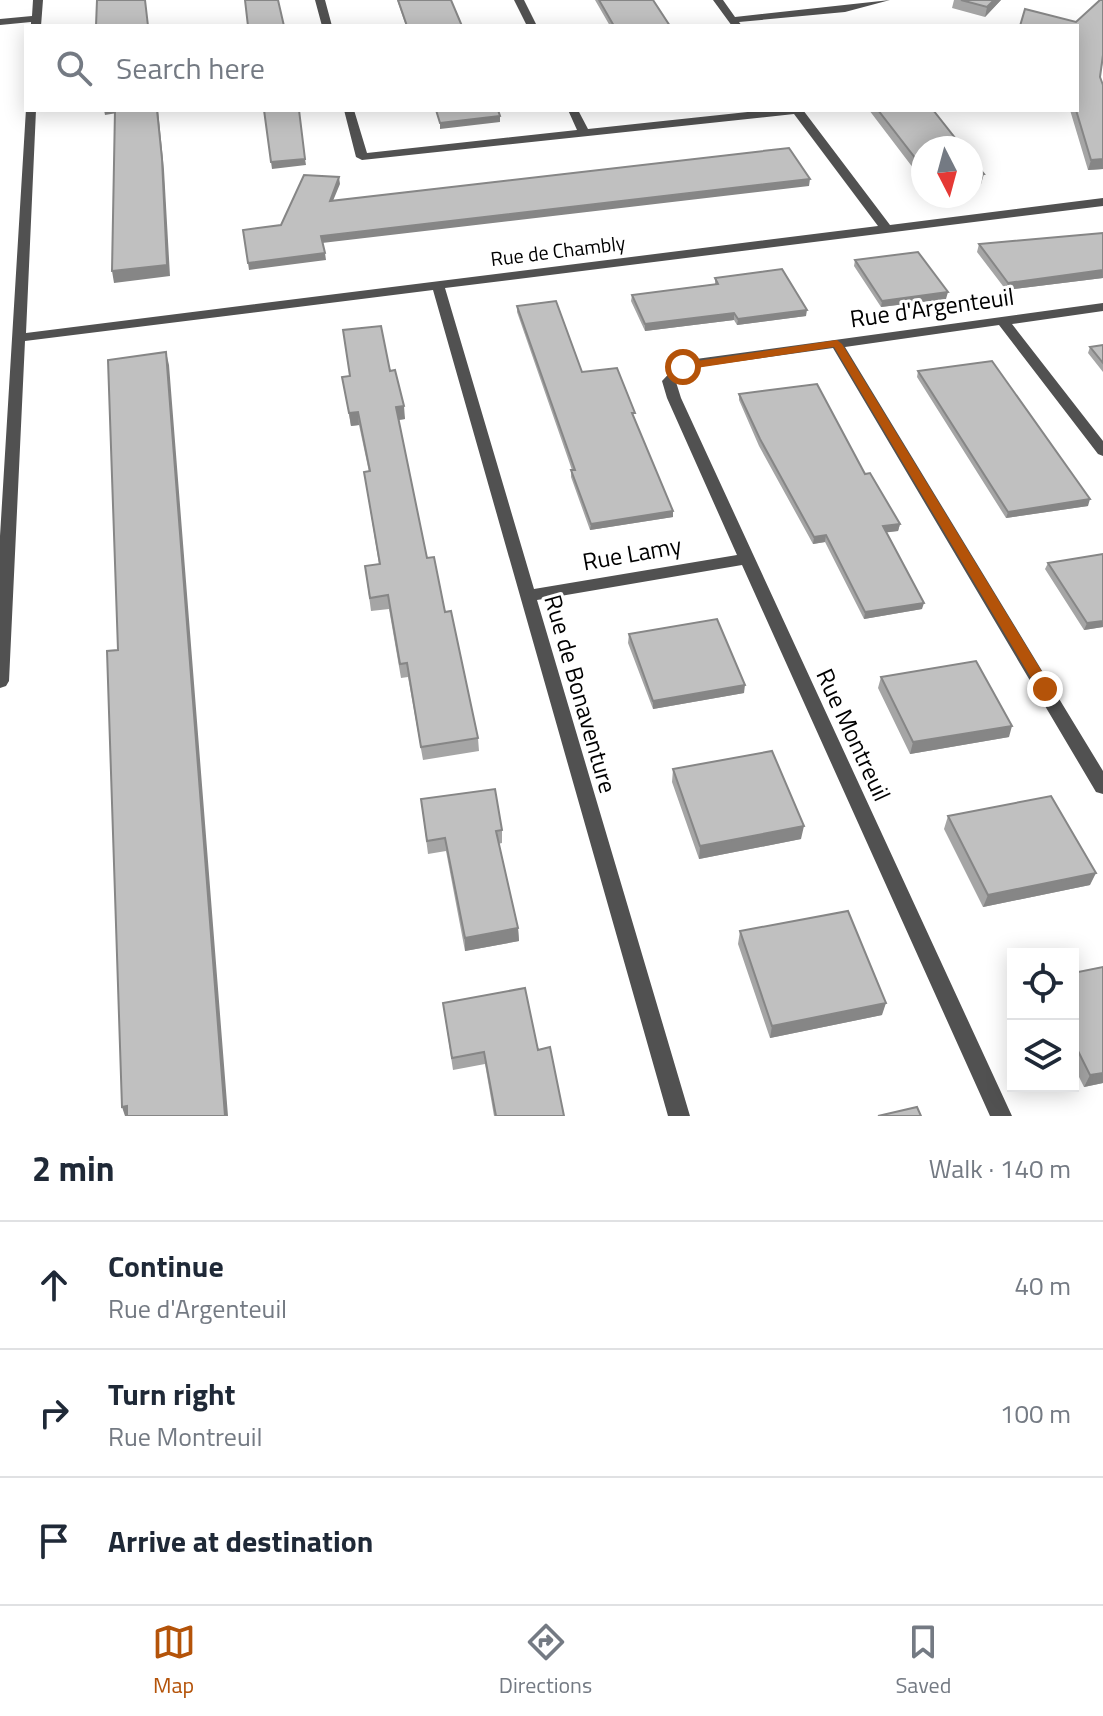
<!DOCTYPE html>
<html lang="en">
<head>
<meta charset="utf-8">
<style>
	:root { --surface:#fff; --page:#f6f6f7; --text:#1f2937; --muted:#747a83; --line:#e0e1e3; --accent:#b45309 }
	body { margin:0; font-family:"Titillium Web",sans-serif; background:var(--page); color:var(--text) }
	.controls { position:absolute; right:24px; bottom:24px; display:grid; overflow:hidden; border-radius:0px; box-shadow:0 4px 20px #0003 }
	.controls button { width:72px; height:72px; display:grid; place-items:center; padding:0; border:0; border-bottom:2px solid var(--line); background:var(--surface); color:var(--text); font:40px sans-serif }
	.compass { position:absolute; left:911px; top:136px; width:72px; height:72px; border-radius:50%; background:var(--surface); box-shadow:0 4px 20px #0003; rotate:174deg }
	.stop { position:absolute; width:24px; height:24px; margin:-18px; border:6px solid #b45309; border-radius:50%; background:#fff }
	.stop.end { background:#b45309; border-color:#fff; box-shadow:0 2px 8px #0008 }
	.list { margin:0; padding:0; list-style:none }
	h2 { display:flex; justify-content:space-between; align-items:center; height:104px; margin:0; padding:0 32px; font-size:34px }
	h2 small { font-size:26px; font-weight:400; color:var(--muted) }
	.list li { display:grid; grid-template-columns:52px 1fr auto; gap:24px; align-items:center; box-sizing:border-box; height:128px; padding:0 32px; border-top:2px solid var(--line) }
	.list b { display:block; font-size:30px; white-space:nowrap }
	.list p { margin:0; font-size:26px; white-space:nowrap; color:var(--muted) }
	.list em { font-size:26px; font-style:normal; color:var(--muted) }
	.icon { flex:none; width:44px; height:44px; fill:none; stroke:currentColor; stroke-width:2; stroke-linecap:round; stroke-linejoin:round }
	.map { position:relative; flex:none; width:1103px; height:1116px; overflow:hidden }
	.search { position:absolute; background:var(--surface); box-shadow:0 4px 20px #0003; left:24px; right:24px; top:24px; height:88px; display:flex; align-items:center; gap:20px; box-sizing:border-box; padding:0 28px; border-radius:0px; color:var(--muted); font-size:30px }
	.sheet { height:488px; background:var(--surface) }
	nav { display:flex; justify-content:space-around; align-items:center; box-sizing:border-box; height:112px; border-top:2px solid var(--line); background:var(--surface); font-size:22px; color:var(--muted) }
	nav a { display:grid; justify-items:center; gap:4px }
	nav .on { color:var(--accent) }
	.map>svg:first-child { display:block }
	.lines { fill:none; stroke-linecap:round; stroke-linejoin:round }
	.minor { fill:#515151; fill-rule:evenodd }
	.wall { fill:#a5a5a5 }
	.shaded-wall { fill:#868686 }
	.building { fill:#c0c0c0; stroke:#868686; stroke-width:2 }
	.route { fill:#b45309 }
	.labels { text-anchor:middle; stroke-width:6; stroke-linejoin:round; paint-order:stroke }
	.far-street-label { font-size:20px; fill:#000; stroke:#fff }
	.street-label { font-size:24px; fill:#000; stroke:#fff }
</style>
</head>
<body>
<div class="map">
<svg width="1103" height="1116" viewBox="0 0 1103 1116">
	<rect width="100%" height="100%" fill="#fff"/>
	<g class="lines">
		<path class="minor" d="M33,0H43L41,26H31V22L0,25V19L32,16Z
			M315,0H325L332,26H322Z
			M514,0H524L537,26H527Z
			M713,0H723L735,17L890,0L845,12L739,22L742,26H732Z
			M26,109L36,110L26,333L878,226L794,114L362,160L356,157L344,110H354L367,153L577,130L568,110H578L588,129L766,110H803L890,225L1103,198V206L445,288L534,589L737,555L667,398L662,381L678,364L696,359L1103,303V311L1012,324L1103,441V456L1098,454L999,325L845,347L1103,771V794L1096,792L833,348L698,367L688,370L676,382L681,398L1012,1116H990L742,565L537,600L690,1116H668L433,290L25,341L9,681L6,686L0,688V536Z"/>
	</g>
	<path class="wall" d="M397,0H451L462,26H406Z
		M595,0H653L670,26H610Z
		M954,0H1001L985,17L952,8Z
		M1103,0V61L1100,77L1103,85V169L1088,170L1070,110H1077L1076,22Z
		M869,110H933L923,148V181Z
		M1103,233V278L1006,290L977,252L979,244Z
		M855,260L946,299L881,307L854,266Z
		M715,278L806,316L737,325L734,320L645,331L631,301L632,295L715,284Z
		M517,306L582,372L673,517L590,530L571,477V470H572L517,312Z
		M1103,345V372L1088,353L1090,347Z
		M390,371L405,419L399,420L427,558L445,612L478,738L479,751L423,760L408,677L401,678L389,609L371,611L365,566L379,564L364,472H369L359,425L351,426L342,377Z
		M918,371L1088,506L1006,518L917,377Z
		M739,394L865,474L900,524L898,531L886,532L922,609L864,619L825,542L813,544L759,446L739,400Z
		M1103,554V627L1084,630L1045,569L1048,563Z
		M629,634L744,693L653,709L628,643Z
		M881,677L1009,737L910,754L878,688Z
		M673,769L801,839L699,859L672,782Z
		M421,799L502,830V843L498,844L518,928L519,941L465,951L446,851L428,854Z
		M948,816L1090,885L983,907L944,829Z
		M740,931L882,1015L770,1038L738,944Z
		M1073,973L1103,1083L1084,1087L1073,1065Z
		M443,1003L538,1050L564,1116H494L485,1064L453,1070Z"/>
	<path class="shaded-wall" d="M994,0H1001L985,17L987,7Z
		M104,110H116L117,113L105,115Z
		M158,110L164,170L170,276L114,283L112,271Z
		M500,116V122L440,129V123Z
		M305,159L306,165L272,169L271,162Z
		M1103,159V169L1088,170L1091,160Z
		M984,174L981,184L971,186V176Z
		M339,177L340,184L330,208V201Z
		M810,179L809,186L322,243L321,236Z
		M325,253L326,260L249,270L248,263Z
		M1103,270V278L1006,290L1008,283Z
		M948,292L946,299L881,307L882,301Z
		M807,310L806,316L737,325L738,319Z
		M734,313V320L645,331V324Z
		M166,352L169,365L228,1116H225Z
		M404,406L405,419L398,420L396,407Z
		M358,412L359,425L351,426L349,413Z
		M1090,499L1088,506L1006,518L1008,512Z
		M673,511V517L590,530L591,524Z
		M900,524L898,531L882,533L883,526Z
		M826,535L825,542L813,544L814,537Z
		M924,603L922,609L864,619L865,612Z
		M1103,621V627L1084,630L1087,623Z
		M745,685L744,693L653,709V701Z
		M1012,726L1009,737L910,754L913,742Z
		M804,826L801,839L699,859L700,846Z
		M1096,873L1090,885L983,907L988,895Z
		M518,928L519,941L465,951V938Z
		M886,1003L882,1015L770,1038L772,1026Z
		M1103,1073V1083L1084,1087L1090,1075Z
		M127,1106L131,1116H125L122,1107Z"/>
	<path class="building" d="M97,0H145L148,26H96Z
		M245,0H278L284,26H248Z
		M398,0H451L462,26H407Z
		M599,0H653L670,26H614Z
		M961,0H994L987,7Z
		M1100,0H1103V55L1100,77L1103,85V159L1091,160L1076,110H1077V26H1020L1025,9L1076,22Z
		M115,110H157L162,159L167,265L112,271Z
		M264,110H299L305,159L271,162Z
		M436,110H498L500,116L440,123Z
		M878,110H933L963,148H923V168Z
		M789,148L810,179L321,236L325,253L248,263L243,230L281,225L304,175L339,177L330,201Z
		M971,158L984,174L971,176Z
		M1103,233V270L1008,283L979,244Z
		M918,252L948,292L882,301L855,260Z
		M782,269L807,310L738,319L734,313L645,324L632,295L718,284L715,278Z
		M556,301L582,372L617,368L635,413H632L673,511L591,524L571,470H575L517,306Z
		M381,326L390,371L395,370L404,406L396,407L427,558L434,557L445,612L451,611L478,738L421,747L407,663L400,664L388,595L370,598L365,566L380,564L364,472L370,471L358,412L349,413L342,377L350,376L343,330Z
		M1103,345V363L1090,347Z
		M166,352L225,1116H127V1106L122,1107L107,651L118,650L108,360Z
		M992,361L1090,499L1008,512L918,371Z
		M817,384L865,474L870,473L900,524L883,526L924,603L865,612L826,535L814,537L760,439L739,394Z
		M1103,554V621L1087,623L1048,563Z
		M717,619L745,685L653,701L629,634Z
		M976,661L1012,726L913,742L881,677Z
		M772,751L804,826L700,846L673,769Z
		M495,789L502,830L496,831L518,928L465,938L445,838L427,841L421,799Z
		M1051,796L1096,873L988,895L948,816Z
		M848,911L886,1003L772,1026L740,931Z
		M1103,967V1073L1090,1075L1073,1041V973Z
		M525,988L538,1050L550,1047L564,1116H496L484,1052L452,1058L443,1003Z
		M917,1107L921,1116H878Z"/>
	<path class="route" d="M837,340L842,344L1050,685V693H1040L834,347L683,370L678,367L683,363Z"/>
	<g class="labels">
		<g class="far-street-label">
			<text transform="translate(558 251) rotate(-7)" y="7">Rue de Chambly</text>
		</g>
		<g class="street-label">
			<text transform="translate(932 308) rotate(-8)" y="8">Rue d'Argenteuil</text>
			<text transform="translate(632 554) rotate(-10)" y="8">Rue Lamy</text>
			<text transform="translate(580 694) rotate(74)" y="8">Rue de Bonaventure</text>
			<text transform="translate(853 735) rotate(65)" y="8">Rue Montreuil</text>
		</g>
	</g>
</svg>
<div class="controls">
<button><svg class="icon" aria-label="locate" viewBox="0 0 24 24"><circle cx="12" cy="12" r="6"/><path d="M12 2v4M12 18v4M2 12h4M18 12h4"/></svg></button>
<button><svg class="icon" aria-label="layers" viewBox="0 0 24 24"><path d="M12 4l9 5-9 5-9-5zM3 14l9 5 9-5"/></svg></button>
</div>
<svg class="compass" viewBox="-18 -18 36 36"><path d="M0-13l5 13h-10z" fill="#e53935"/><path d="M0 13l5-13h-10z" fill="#747a83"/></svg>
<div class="stop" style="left:683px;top:367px"></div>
<div class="stop end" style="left:1045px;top:689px"></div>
<div class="search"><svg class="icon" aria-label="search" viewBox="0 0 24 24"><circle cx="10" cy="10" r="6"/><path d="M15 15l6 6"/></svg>Search here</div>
</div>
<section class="sheet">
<h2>2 min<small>Walk · 140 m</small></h2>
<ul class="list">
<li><svg class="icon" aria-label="ahead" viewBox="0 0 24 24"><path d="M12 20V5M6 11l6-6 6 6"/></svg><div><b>Continue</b><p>Rue d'Argenteuil</p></div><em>40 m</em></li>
<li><svg class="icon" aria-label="right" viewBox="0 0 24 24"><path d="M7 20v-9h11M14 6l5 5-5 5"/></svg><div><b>Turn right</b><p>Rue Montreuil</p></div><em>100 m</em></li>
<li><svg class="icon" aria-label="arrive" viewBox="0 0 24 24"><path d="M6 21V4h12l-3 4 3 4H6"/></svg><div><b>Arrive at destination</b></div></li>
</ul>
</section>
<nav>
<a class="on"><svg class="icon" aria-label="map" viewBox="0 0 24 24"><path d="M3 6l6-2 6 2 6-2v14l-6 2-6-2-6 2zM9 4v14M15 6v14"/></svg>Map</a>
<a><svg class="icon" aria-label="directions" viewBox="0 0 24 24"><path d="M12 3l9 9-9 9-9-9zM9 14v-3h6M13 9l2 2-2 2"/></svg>Directions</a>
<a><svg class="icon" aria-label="saved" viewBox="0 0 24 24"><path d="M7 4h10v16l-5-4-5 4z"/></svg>Saved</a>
</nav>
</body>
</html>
